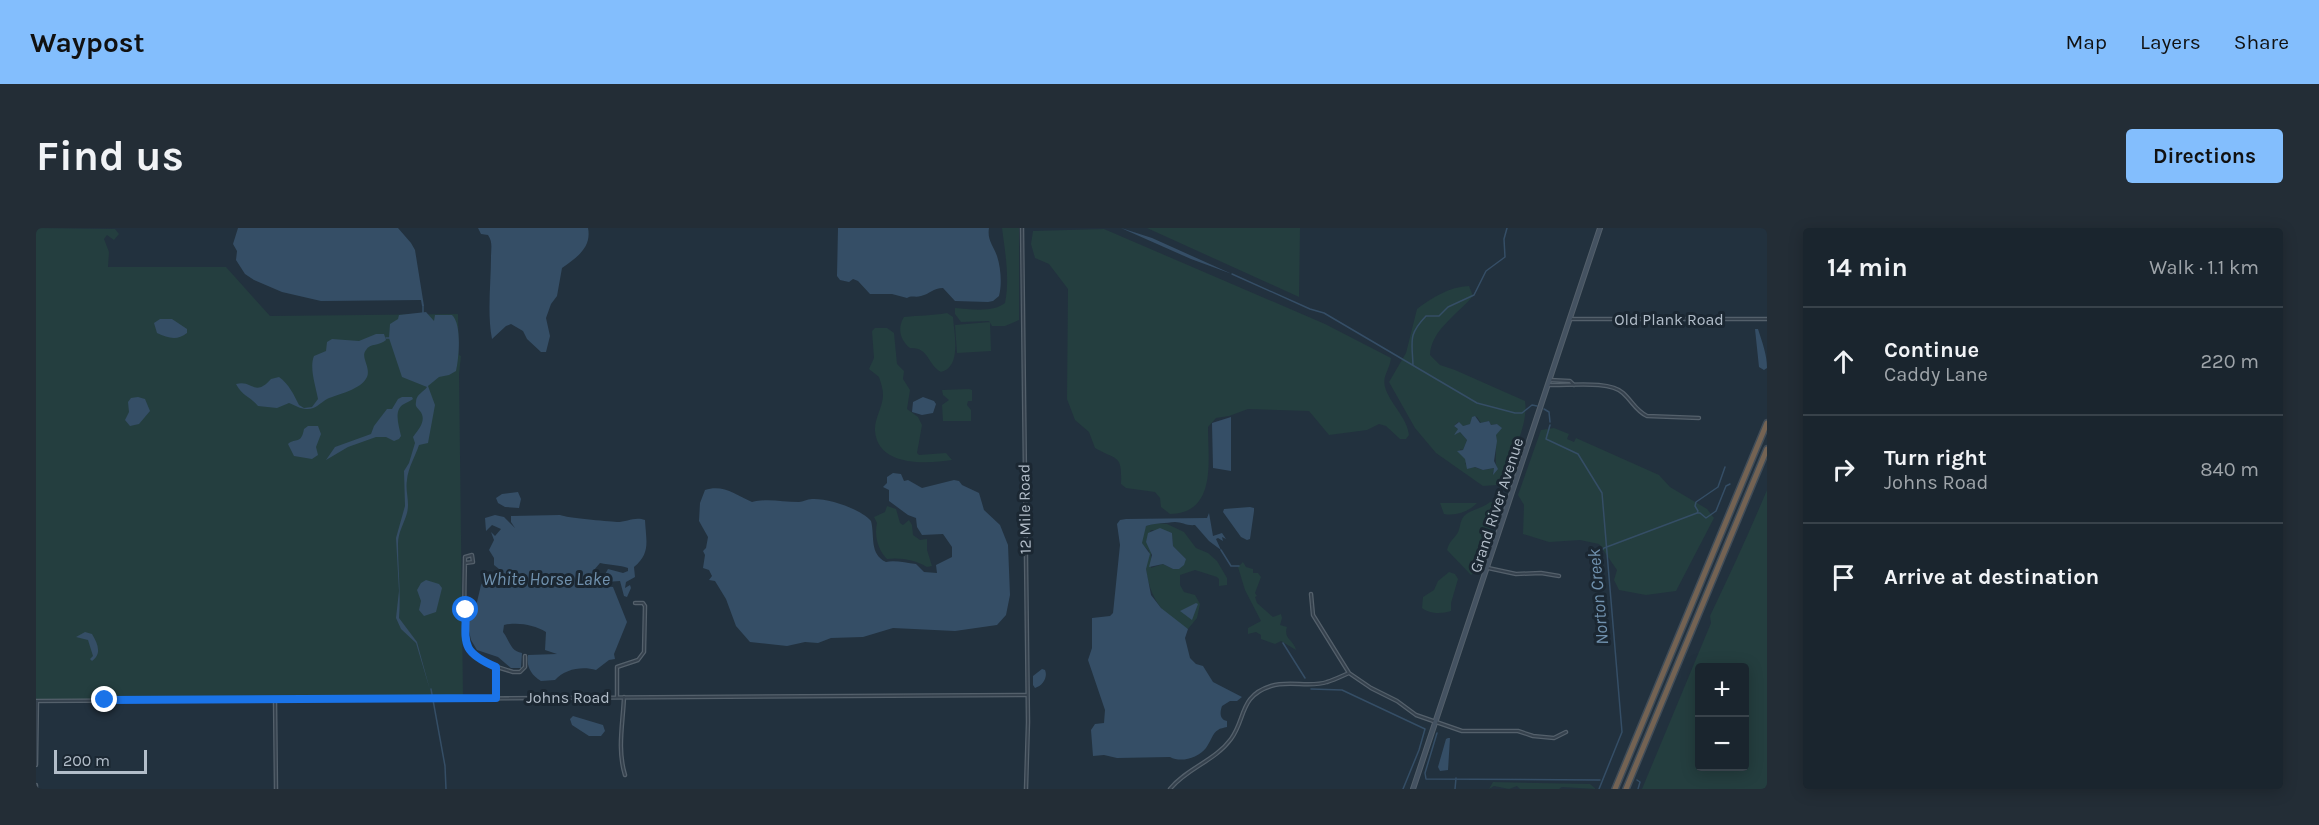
<!DOCTYPE html>
<html lang="en">
<head>
<meta charset="utf-8">
<style>
	:root { --surface:#1a252e; --page:#232d36; --text:#f1f3f6; --muted:#9fa5aa; --line:#38424a; --accent:#83befd }
	body { margin:0; font-family:Karla,sans-serif; background:var(--page); color:var(--text) }
	.controls { position:absolute; right:18px; bottom:18px; display:grid; overflow:hidden; border-radius:6px; box-shadow:0 3px 15px #0003 }
	.controls button { width:54px; height:54px; display:grid; place-items:center; padding:0; border:0; border-bottom:2px solid var(--line); background:var(--surface); color:var(--text); font:30px sans-serif }
	.scale { position:absolute; left:18px; bottom:15px; width:93px; box-sizing:border-box; padding-left:6px; border:3px solid #b2bdc9; border-top:0; font-size:16px; line-height:21px; white-space:nowrap; color:#b2bdc9; -webkit-text-stroke:4px #1b2732; paint-order:stroke }
	.stop { position:absolute; width:18px; height:18px; margin:-14px; border:4px solid #1a73e8; border-radius:50%; background:#fff }
	.stop.end { background:#1a73e8; border-color:#fff; box-shadow:0 2px 6px #0008 }
	.list { margin:0; padding:0; list-style:none }
	h2 { display:flex; justify-content:space-between; align-items:center; height:78px; margin:0; padding:0 24px; font-size:26px }
	h2 small { font-size:20px; font-weight:400; color:var(--muted) }
	.list li { display:grid; grid-template-columns:39px 1fr auto; gap:18px; align-items:center; box-sizing:border-box; height:108px; padding:0 24px; border-top:2px solid var(--line) }
	.list b { display:block; font-size:22px; white-space:nowrap }
	.list p { margin:0; font-size:20px; white-space:nowrap; color:var(--muted) }
	.list em { font-size:20px; font-style:normal; color:var(--muted) }
	.icon { flex:none; width:33px; height:33px; fill:none; stroke:currentColor; stroke-width:2; stroke-linecap:round; stroke-linejoin:round }
	.map { position:relative; flex:none; width:1731px; height:561px; overflow:hidden; border-radius:6px }
	header { display:flex; align-items:center; gap:36px; box-sizing:border-box; height:84px; padding:0 30px; background:var(--accent); color:#111 }
	header strong { font-size:28px }
	nav { display:flex; gap:33px; margin-inline-start:auto; font-size:21px }
	.intro { display:flex; align-items:center; justify-content:space-between; box-sizing:border-box; height:144px; padding:0 36px }
	h1 { margin:0; font-size:42px }
	.button { padding:15px 27px; border-radius:6px; background:var(--accent); color:#111; font-size:21px; font-weight:700 }
	main { display:flex; gap:36px; padding:0 36px }
	aside { flex:1; background:var(--surface); border-radius:6px; box-shadow:0 3px 15px #0003 }
	.map>svg:first-child { display:block }
	.green { fill:#243e3f; fill-rule:evenodd }
	.water { fill:#354e66 }
	.lines { fill:none; stroke-linecap:round; stroke-linejoin:round }
	.stream { stroke:#354e66; stroke-width:1.5 }
	.minor-casing { stroke:#54606b; stroke-width:4.5 }
	.secondary-casing { stroke:#54606b; stroke-width:6 }
	.motorway-casing { stroke:#414d58; stroke-width:8 }
	.minor { stroke:#36424e; stroke-width:2 }
	.secondary { stroke:#445261; stroke-width:4 }
	.motorway { stroke:#746353; stroke-width:5 }
	.route { stroke:#1a73e8; stroke-width:8 }
	.labels { text-anchor:middle; stroke-width:6; stroke-linejoin:round; paint-order:stroke }
	.street-label { font-size:16px; fill:#b2bdc9; stroke:#1b2732 }
	.water-label { font-size:18px; font-style:italic; fill:#7091ae; stroke:#1b2732 }
</style>
</head>
<body>
<header>
<strong>Waypost</strong>
<nav><a>Map</a><a>Layers</a><a>Share</a></nav>
</header>
<div class="intro"><h1>Find us</h1><a class="button">Directions</a></div>
<main>
<div class="map">
<svg width="1731" height="561" viewBox="0 0 1731 561">
	<rect width="100%" height="100%" fill="#22313e"/>
	<path class="green" d="M0,0L79,1L83,6L78,12L71,7L68,11L73,24L72,39H190L234,88L422,86L423,127L425,128L423,146L427,469L0,472Z
		M966,0H983V92L969,98H956L953,93L925,94L919,86V80C934,81 956,85 969,75C974,51 969,23 966,0Z
		M1111,0H1264L1263,69Z
		M1068,1L1289,96L1355,130C1354,141 1346,148 1349,159C1354,176 1371,189 1373,207L1370,211H1364L1350,198L1343,196L1331,202L1293,207L1273,183L1212,181L1193,188L1180,190L1172,199C1172,233 1181,285 1134,286L1125,279L1124,270L1119,264L1090,260L1085,256C1086,226 1082,233 1059,220L1053,204L1039,192L1031,171L1032,61L1013,36L999,30L995,16L997,3Z
		M1433,58L1437,68C1422,86 1395,102 1394,127L1404,137L1419,142L1489,173C1493,197 1473,236 1461,257L1447,258L1400,225L1379,200L1353,154L1370,125L1381,81C1397,69 1413,59 1433,58ZM1438,188L1441,189L1445,195L1453,193L1455,197L1461,196L1465,200L1459,207C1462,215 1458,230 1461,241L1456,246L1459,240L1447,242L1429,236L1431,233L1424,221L1427,222L1431,212L1424,204H1421L1422,201L1418,198L1422,194L1427,198L1435,196Z
		M911,85L917,89C918,105 926,139 905,144C891,136 893,119 874,120C864,112 861,100 868,89C883,87 895,88 911,85Z
		M954,94L955,123L921,125L919,97Z
		M839,100H851L858,105L861,136L868,143L867,151L874,162L871,181L882,189L886,197L881,225L883,227L910,225L916,232C891,236 842,239 839,203C838,191 847,179 847,167C847,161 845,155 843,149L833,141L838,130L836,103Z
		M933,161L936,162V173H932L931,177L935,182V193H907L906,177L913,172L907,167L906,162Z
		M1518,200L1533,206L1531,211L1538,214L1540,210L1623,247L1634,259L1671,281L1678,290L1640,363L1610,367L1583,362L1578,352L1581,342L1563,316L1544,312L1513,314L1487,306L1488,277L1482,267L1505,202Z
		M1731,262V561H1606L1675,395L1674,388C1694,346 1713,305 1731,262ZM1664,440H1708V538H1664Z
		M1454,274L1463,275L1440,344L1435,347L1411,322C1414,312 1416,313 1421,306C1425,300 1423,294 1428,288C1434,282 1447,280 1454,274Z
		M1404,275H1441C1432,284 1421,288 1408,286Z
		M851,278L860,281L864,295L867,297L873,292L876,297L877,307L884,312L891,311V322L896,338L891,339C881,332 863,329 851,331C842,322 838,308 841,295L838,289L849,284Z
		M1120,295L1131,296L1148,304L1160,320L1172,325L1181,333L1191,350V357L1183,358V351L1181,349L1159,342L1144,347V357L1148,364L1159,367L1164,376L1161,390L1152,401C1126,388 1114,369 1110,342C1109,335 1113,330 1113,323L1106,316V306L1110,298ZM1115,302L1136,305L1137,318L1150,331L1137,341L1127,336L1115,340V322L1110,314Z
		M1207,334L1210,339L1217,341V345H1222L1225,349L1219,365L1221,368L1219,369L1221,375L1237,389L1245,386L1246,390L1244,397L1251,399C1247,411 1258,412 1260,422L1245,413L1239,416L1225,411V407L1220,404L1212,406V400L1225,393L1209,362L1202,339Z
		M1413,344L1419,346L1422,351L1415,375V383C1406,386 1393,386 1386,380L1387,369L1398,362L1402,353Z
		M1457,554L1554,556L1560,561L1526,559L1523,561H1484L1481,558L1473,561L1458,558L1453,561Z"/>
	<path class="water" d="M202,0H362L375,15L379,22L388,78H386L385,72L285,73L246,64L218,52L209,46L200,32L201,23L197,16Z
		M442,0H552C556,20 540,30 526,40L521,68L515,76L510,90L514,108L510,124H505L491,111L487,103L475,96L470,98L456,111C451,85 455,55 455,29C455,21 457,14 452,7L445,6Z
		M802,0H953C951,12 957,17 961,28C965,40 966,57 963,68L957,73L952,74L919,73L907,60C897,60 894,66 885,68C879,70 876,67 871,70L856,66H834L822,53L817,51L813,54L804,52L801,48Z
		M1085,0L1116,10L1196,46L1155,31Z
		M390,84L398,93L399,87H416C426,96 423,130 420,143L413,147L403,149L392,158L399,177L392,215L383,217C379,229 372,240 371,252C369,263 374,273 371,285C368,296 362,304 362,316C362,341 365,365 363,390L381,414L394,462L380,415L365,401L360,390L363,363L360,310L369,278L368,243L373,235L379,215L377,209C383,201 391,192 384,183C381,179 379,179 380,174C380,166 388,164 391,159L366,149L353,110L354,96L362,91L363,87Z
		M124,91H136L151,101V105C141,113 132,110 121,105L118,95Z
		M1719,101H1722C1726,114 1731,126 1731,140L1728,142L1723,139Z
		M340,106H348L350,112C344,118 334,115 330,122C324,129 335,139 331,149C325,162 302,166 291,171C284,175 279,182 270,181C265,181 258,177 253,175L241,180L222,178C214,168 207,169 200,156C217,151 218,170 235,151L243,149C253,156 258,167 263,177L268,180L276,179L282,171C280,159 273,140 278,128L290,123L291,114L296,111L323,113Z
		M102,169L109,171L114,183L103,196L94,198L89,192L93,184L92,174L95,170Z
		M366,169H376L377,171C375,173 371,174 368,176C357,182 363,198 365,208L363,211L358,213L350,209H340L312,219L290,232L299,219L335,206L338,198L351,181H356L362,171Z
		M887,169L898,173L900,176L897,185L886,187L876,184L877,174Z
		M1439,188L1444,195L1453,193L1455,197L1461,196L1466,200L1460,207L1461,213L1458,233L1462,241L1457,247L1458,240L1447,242L1439,239L1431,241L1429,231L1421,223L1427,222L1431,212L1424,204L1418,207L1422,201L1418,198L1423,194L1427,198L1434,196L1436,189Z
		M1195,189V243L1177,240L1176,195Z
		M272,198H282L285,206L280,219L282,227L276,231L258,228L252,216C260,209 265,217 268,201Z
		M857,245L865,246L868,253L872,252L886,260L918,252L923,253L926,257L943,265L948,282L964,297L972,317L974,367L970,387L961,397L919,403L857,400L827,409L795,410L782,415L769,414L751,418L714,414L700,398L690,371L679,353L673,352L676,348L673,342L667,340L669,327L667,323L670,320L672,309L663,293L664,275L669,262C687,256 700,267 716,274C732,270 746,274 763,274C767,274 771,271 776,271C792,270 825,281 835,293C839,308 833,326 850,334C859,332 870,335 880,336L888,344L901,345L900,337L916,329V319L907,306L886,307L881,299L880,290L872,287L853,273V262L847,259L851,255V249Z
		M482,264L485,271L483,280L469,279L462,275L460,270L466,266Z
		M1214,279L1218,280V283L1214,311L1211,312L1205,309L1187,284L1188,281Z
		M1173,285L1177,308L1186,305L1190,311L1186,309L1187,313L1182,310L1180,311L1185,322L1173,313L1159,297C1151,298 1146,294 1139,294C1130,295 1119,295 1110,298L1106,315L1114,326L1110,341L1115,367L1125,380L1152,401L1149,410L1154,430L1160,436L1167,438L1177,454L1206,469L1201,473H1194L1186,478C1184,484 1183,491 1191,493V499C1188,500 1184,500 1182,502C1177,504 1174,515 1170,520C1162,530 1145,535 1134,529L1081,530L1068,527L1057,528L1055,502L1059,496L1068,495L1069,482L1052,432L1056,420V390L1074,388L1077,385L1084,317L1081,296L1084,292L1090,291C1117,291 1144,290 1171,290Z
		M459,287L468,289L479,300L475,294V288L524,287C531,290 570,293 581,294C591,294 599,288 609,292C610,313 615,325 598,339L599,349L590,354L589,360L594,357L595,360L591,369L588,368L584,353L569,354L565,349L568,348L572,341L587,345L592,343V340C584,337 574,337 564,335L558,342L559,357L577,359L591,394L578,426L579,431L573,432L560,442C546,438 529,441 519,452L505,453C495,447 490,438 492,427L521,426L509,422L510,404C498,397 483,394 468,397L467,404C474,413 474,423 486,425L485,440H475L462,429L441,422L435,412L432,398L433,386L441,374L445,357L451,348L463,341L458,337V330L453,322L458,312L455,304L459,308L465,301L456,297L450,303L449,290Z
		M1124,300L1136,305L1137,318L1150,331L1148,337L1143,341H1137L1127,336L1113,339L1116,327L1110,314L1112,305Z
		M390,352L403,356L406,360L400,384L388,388L383,382L385,373L381,362L385,355Z
		M1160,375L1162,376L1156,392L1144,383Z
		M49,404L56,406C62,416 66,426 56,433L54,431L57,428L52,412L40,409Z
		M1006,441L1009,442C1012,449 1007,458 999,460L997,457V448Z
		M537,488L567,497L569,503L565,508H553L536,497L534,491Z
		M1412,510H1414L1412,542L1404,543L1402,539L1410,511Z"/>
	<g class="lines">
		<path class="stream" d="M1196,46L1274,81L1288,85L1441,175L1479,185H1486L1496,177L1501,178
			M387,78V85
			M350,110H353
			M1377,137C1376,112 1372,107 1390,88H1403L1412,79L1438,67L1450,43L1469,29L1468,11L1471,0
			M1508,181L1513,184L1514,194
			M1514,197L1510,211L1542,226L1566,265L1586,504L1563,561
			M1689,239L1682,259L1660,274L1659,278L1662,283L1661,285H1664L1670,290L1680,283L1690,258L1694,256
			M1185,322L1195,338H1203
			M1563,342L1562,326L1568,320L1661,285
			M1247,415L1269,450
			M395,461L409,538L410,561
			M1275,461L1306,462L1389,501L1383,522L1367,561
			M1401,505L1389,545L1390,551L1564,552
			M1601,552L1604,554L1602,561
			M1419,561L1420,550"/>
		<defs>
			<path id="minor" d="M986,0L992,494L990,561
				M1534,91H1731
				M1514,152L1534,153L1538,157
				M1512,157C1532,158 1573,152 1587,165C1596,173 1600,183 1611,188L1663,190
				M429,335L437,334L436,327L429,329C429,345 426,411 432,421C437,430 451,435 460,439V469
				M1452,340L1480,346L1505,345L1523,348
				M1275,366L1277,387L1313,445L1335,460L1361,473L1380,487L1426,503H1482L1497,508L1518,510L1530,504
				M461,439L477,444H484L489,439V428
				M581,469V439L602,432L608,424L609,378L607,375H599
				M588,469C587,495 581,521 589,547
				M239,472L240,561
				M0,473L991,467
				M0,537L1,473
				M0,557V561
				M1134,561C1151,540 1179,533 1195,511C1210,491 1203,468 1235,458C1253,452 1274,460 1291,454C1298,452 1306,448 1313,445"/>
			<path id="secondary" d="M1377,561L1564,0"/>
			<path id="motorway" d="M1579,561L1731,195
				M1590,561L1731,221"/>
		</defs>
		<use href="#minor" class="minor-casing"/>
		<use href="#secondary" class="secondary-casing"/>
		<use href="#motorway" class="motorway-casing"/>
		<use href="#minor" class="minor"/>
		<use href="#secondary" class="secondary"/>
		<use href="#motorway" class="motorway"/>
	</g>
	<g class="lines">
		<path class="route" d="M69,472L460,470V439C425,424 429,416 430,382"/>
	</g>
	<g class="labels">
		<g class="street-label">
			<text x="1633" y="97">Old Plank Road</text>
			<text transform="translate(1460 277) rotate(-72)" y="6">Grand River Avenue</text>
			<text transform="translate(988 281) rotate(-91)" y="6">12 Mile Road</text>
			<text x="532" y="475">Johns Road</text>
		</g>
		<g class="water-label">
			<text x="510" y="357">White Horse Lake</text>
			<text transform="translate(1562 369) rotate(-95)" y="6">Norton Creek</text>
		</g>
	</g>
</svg>
<div class="controls">
<button>+</button>
<button>−</button>
</div>
<div class="scale">200 m</div>
<div class="stop" style="left:430px;top:382px"></div>
<div class="stop end" style="left:69px;top:472px"></div>
</div>
<aside>
<h2>14 min<small>Walk · 1.1 km</small></h2>
<ul class="list">
<li><svg class="icon" aria-label="ahead" viewBox="0 0 24 24"><path d="M12 20V5M6 11l6-6 6 6"/></svg><div><b>Continue</b><p>Caddy Lane</p></div><em>220 m</em></li>
<li><svg class="icon" aria-label="right" viewBox="0 0 24 24"><path d="M7 20v-9h11M14 6l5 5-5 5"/></svg><div><b>Turn right</b><p>Johns Road</p></div><em>840 m</em></li>
<li><svg class="icon" aria-label="arrive" viewBox="0 0 24 24"><path d="M6 21V4h12l-3 4 3 4H6"/></svg><div><b>Arrive at destination</b></div></li>
</ul>
</aside>
</main>
</body>
</html>
